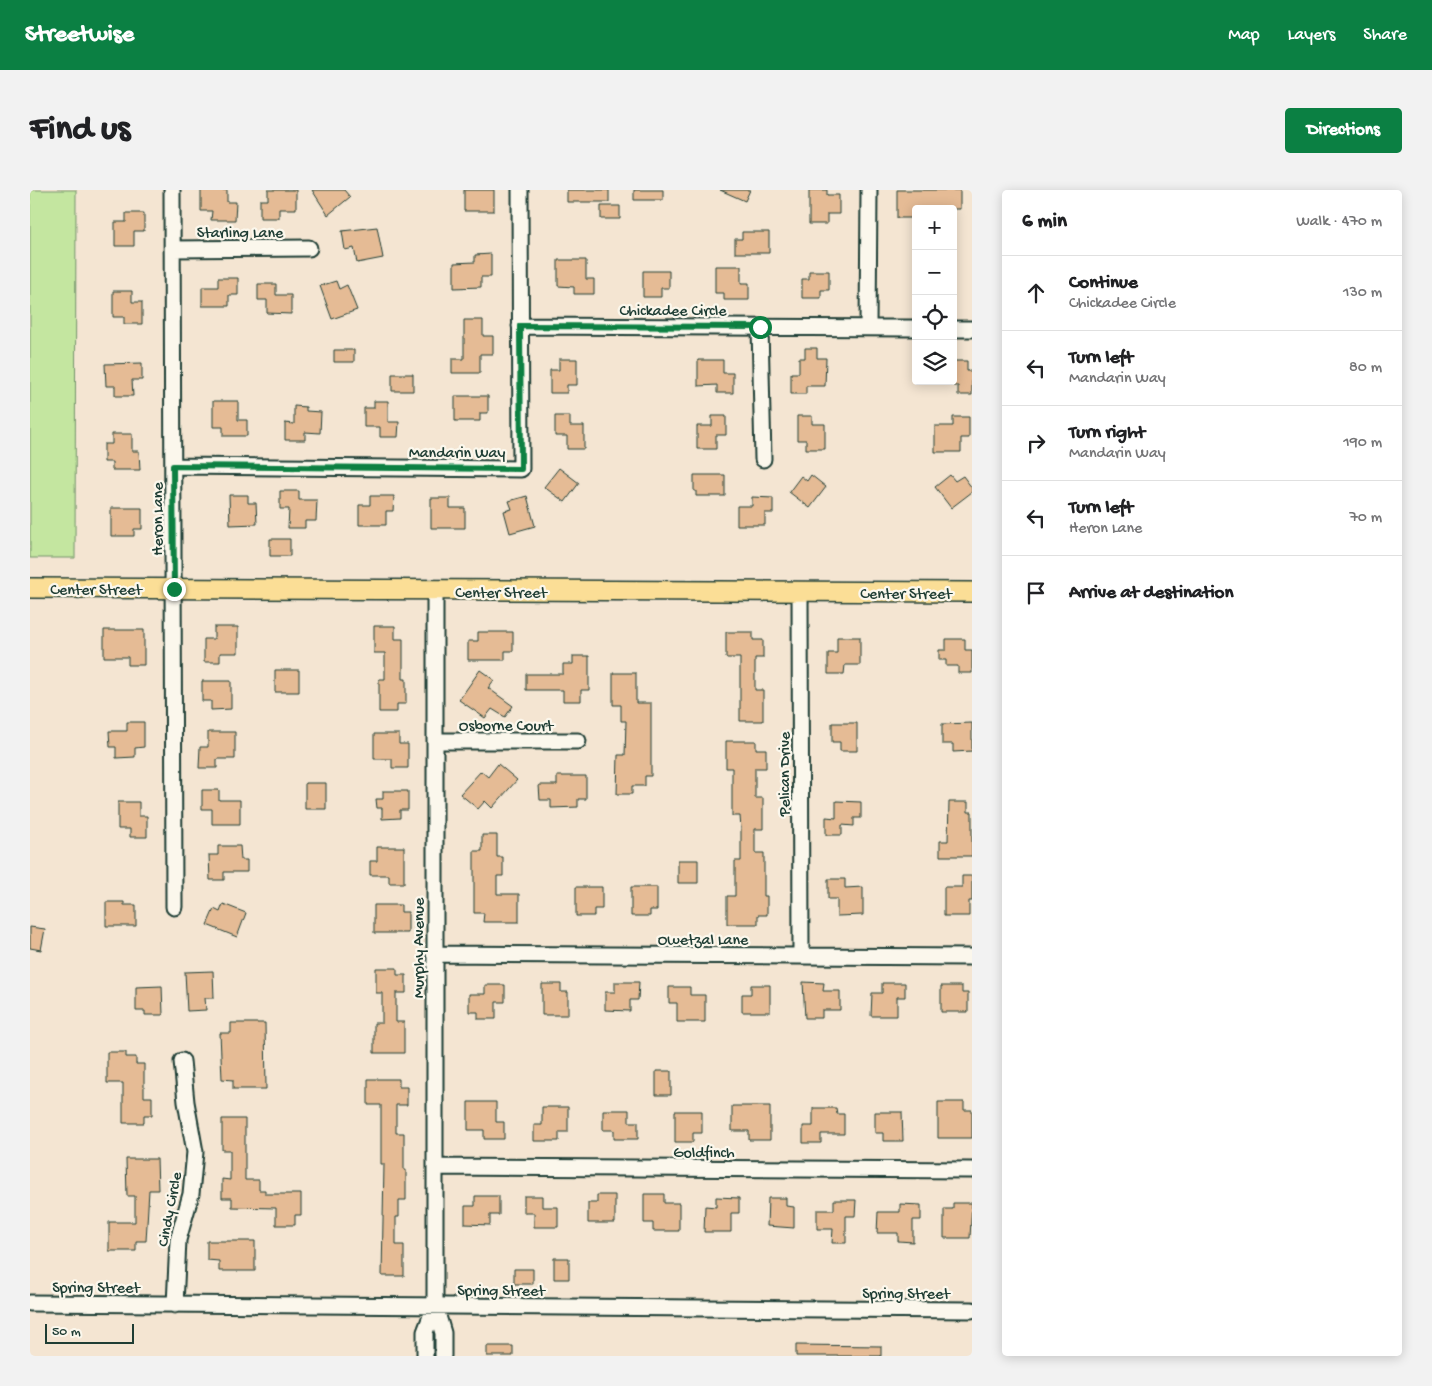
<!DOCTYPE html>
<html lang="en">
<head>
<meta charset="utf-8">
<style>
	:root { --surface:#fff; --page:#f2f2f2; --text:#202124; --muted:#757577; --line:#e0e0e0; --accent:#0b8043 }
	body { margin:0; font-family:"Gochi Hand",sans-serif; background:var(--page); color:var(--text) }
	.controls { position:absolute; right:15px; top:15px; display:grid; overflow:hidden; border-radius:5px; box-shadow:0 2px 12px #0003 }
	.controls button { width:45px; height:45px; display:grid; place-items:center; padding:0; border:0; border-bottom:1px solid var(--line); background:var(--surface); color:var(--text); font:25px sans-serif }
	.scale { position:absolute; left:15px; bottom:12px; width:89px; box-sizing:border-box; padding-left:5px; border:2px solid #1f3d34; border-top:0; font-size:14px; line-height:18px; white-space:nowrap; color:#1f3d34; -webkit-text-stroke:4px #fbf7ec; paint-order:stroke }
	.stop { position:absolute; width:15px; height:15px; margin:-11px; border:4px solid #0b8043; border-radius:50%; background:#fff }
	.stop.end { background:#0b8043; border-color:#fff; box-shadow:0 1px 5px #0008 }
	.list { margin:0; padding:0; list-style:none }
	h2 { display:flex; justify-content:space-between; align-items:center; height:65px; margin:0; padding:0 20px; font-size:21px }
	h2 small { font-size:16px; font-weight:400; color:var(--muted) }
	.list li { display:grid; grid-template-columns:32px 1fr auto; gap:15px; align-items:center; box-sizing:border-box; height:75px; padding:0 20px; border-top:1px solid var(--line) }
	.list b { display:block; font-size:19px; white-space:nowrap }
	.list p { margin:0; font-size:16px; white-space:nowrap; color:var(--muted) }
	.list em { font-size:16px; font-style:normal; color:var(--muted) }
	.icon { flex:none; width:28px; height:28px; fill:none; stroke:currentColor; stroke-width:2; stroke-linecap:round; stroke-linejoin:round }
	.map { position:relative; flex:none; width:942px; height:1166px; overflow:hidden; border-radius:5px }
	header { display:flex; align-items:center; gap:30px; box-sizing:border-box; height:70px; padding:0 25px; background:var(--accent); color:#fff }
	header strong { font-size:24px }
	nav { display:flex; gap:28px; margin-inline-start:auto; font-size:18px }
	.intro { display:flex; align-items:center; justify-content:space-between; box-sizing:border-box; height:120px; padding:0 30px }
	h1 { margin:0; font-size:35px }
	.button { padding:12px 22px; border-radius:5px; background:var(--accent); color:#fff; font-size:18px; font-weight:700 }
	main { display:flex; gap:30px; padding:0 30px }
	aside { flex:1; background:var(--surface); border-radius:5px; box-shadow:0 2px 12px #0003 }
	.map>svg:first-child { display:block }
	.green { fill:#c4e6a0; stroke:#72926a }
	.building { fill:#e5bb95; stroke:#1f3d34 }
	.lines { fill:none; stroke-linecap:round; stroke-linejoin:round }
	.minor-casing { stroke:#1f3d34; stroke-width:19 }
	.major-casing { stroke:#1f3d34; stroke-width:22 }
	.minor { stroke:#fbf7ec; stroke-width:15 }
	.major { stroke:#fbde96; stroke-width:19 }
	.route { stroke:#0b8043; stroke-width:6 }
	.labels { text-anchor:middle; stroke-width:4.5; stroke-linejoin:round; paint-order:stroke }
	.street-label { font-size:16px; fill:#1f3d34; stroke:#fbf7ec }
</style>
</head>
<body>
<header>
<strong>Streetwise</strong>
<nav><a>Map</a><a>Layers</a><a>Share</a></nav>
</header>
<div class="intro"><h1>Find us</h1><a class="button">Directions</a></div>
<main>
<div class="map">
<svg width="942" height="1166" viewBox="0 0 942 1166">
	<rect width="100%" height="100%" fill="#f4e5d2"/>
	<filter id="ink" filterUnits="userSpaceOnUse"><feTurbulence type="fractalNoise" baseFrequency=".02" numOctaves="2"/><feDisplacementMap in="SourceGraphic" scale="10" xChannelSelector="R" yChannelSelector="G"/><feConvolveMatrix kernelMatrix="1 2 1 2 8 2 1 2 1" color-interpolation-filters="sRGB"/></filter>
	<g filter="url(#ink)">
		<path class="green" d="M0,0H46L45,368H0Z"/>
		<path class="building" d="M171,0H197V12H206L205,30H181L182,21H171Z
			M238,0H266V19H249V28H230V10H238Z
			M282,0H314L320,7L298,25Z
			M434,0H464V21H434Z
			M537,0H579V12H537Z
			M604,0H633V10H604Z
			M690,0H720L715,11Z
			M779,0H797V5H809V24H797V34H779Z
			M867,0H930V19H886V28H867Z
			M571,16H590V29H571Z
			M96,23H114V41H104V56H85V32H96Z
			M347,37L353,68L327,73L324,58L315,60L312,41Z
			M712,42H739V63H705V49H712Z
			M461,64V87H451V97L424,98V73L445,72V65Z
			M528,70H556V89H564V104H544V97L528,96Z
			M685,76H711V93H719V110H694V103H685Z
			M613,81H639V98H631V107H613Z
			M779,81H799V100H791V108H772V89H779Z
			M188,88H208V105H199V116H172V97H188Z
			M306,91L309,99L317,95L327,120L302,129L290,96Z
			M228,94H246V105H261V124L237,123V110H228Z
			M83,101H102V112H112V134H94V127H83Z
			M434,130H453V146H463V164H450V183H422V169H434Z
			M775,158H787V168H796L795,196H776V204H761V183H769V168H775Z
			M304,160H324V172H304Z
			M529,169H547V195H537V203H520V180H529Z
			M668,170H693V183H703V203H687V195L668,196Z
			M923,171H937V181H942V205H928V196H923Z
			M112,173V190H102L103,206H85V196H76L75,174Z
			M362,184H383V201H362Z
			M425,206H458V223H450V231H425Z
			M183,211H208V230H217V246H193V237H183Z
			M344,211H358V232H369L368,247H350V237H334V218H344Z
			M264,216L276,217V221L291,222L290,243L275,242V250H255V233L264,234Z
			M525,226H540V236H554V259H537V246H525Z
			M682,226H696V245H686V259H667V236H682Z
			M767,226H782V234H795V259H776V250H767Z
			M923,227H939V248H931V262H905V236H923Z
			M82,244H102V261H109L110,280H82V272H74V254H82Z
			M529,278L549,293L535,312L514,297Z
			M664,285H695V306H666V301H664Z
			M781,285L796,297L780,318L759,302L771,286L777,291Z
			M920,285L925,291L933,286L942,298V302L921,318L905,297Z
			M250,301H269V310H287L286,331H275V338H258L259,319H250Z
			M199,305H218V313H226L227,334L200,335Z
			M340,306H364L363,321H356V335H329V315H340Z
			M497,306L505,336L480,343L474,321L482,319L479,311Z
			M722,307L743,308V323H735V335H707V316H722Z
			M401,308H420V318H435V338H401Z
			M81,318H112V339H104V346H81Z
			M240,349H260V366H240Z
			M344,436H365V449H373V489H376V514H367V522H349V489H355V463H344Z
			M184,437H208V463H190V472H174V449H184Z
			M74,440H114V475H98V467H74Z
			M448,442H483V461H475V470H438V451H448Z
			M696,442H723V450H733V468H725V500H733V531H710V468H696Z
			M807,447H830V475H815L814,484H798V463H807Z
			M916,449H935V460H942V483H928V476H916V470H909V460H916Z
			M543,466H559V500H551V511H533V500H496V484H533V474H543Z
			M245,480H269V502H245Z
			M450,480L464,490L458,498L483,516L475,527L462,519L455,528L429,510Z
			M583,483H606V513H621V586H615V596H602V604H587L588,565H595L596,531H591V515H583Z
			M172,491H201V519L181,520V511H172Z
			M97,532H114V557L105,558V567L86,568V557H80L79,541H97Z
			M802,533H827V561H810V552H802Z
			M942,533V561L923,562V554H912V534Z
			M178,542H205V569H187V578H169L170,557H178Z
			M344,544H369V554H378V578H362V569H344Z
			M696,551H726V559H736V578H725V608H733V639H725V663H734V706H737V725H728V734H697V706H705V671H711V639L710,626H702V578H696Z
			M468,574L487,590L462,618L455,611L448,619L430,604L451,581L458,587Z
			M527,586H556V609H548V617L521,618V610H510L509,595H527Z
			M275,593H296V619H275Z
			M172,600H189V610H210V634H182V619H172Z
			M353,601H378V620H370V628L352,629V618H347L346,609H353Z
			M806,611L831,612V628H824V636L812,635V645H796V627L806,628Z
			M88,612H109V626H117V647H100V639H88Z
			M919,612H938V622H942V666H910V651H918Z
			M452,645H467V667H473V686H467V704H489V732H453L454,723H444V661H452Z
			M188,656H210L211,670H217V682H194V690H180L179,665H188Z
			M347,657H374V693H359V685H340V671H347Z
			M648,670H668V693H648Z
			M932,686H942V711H939V726H914V697H932Z
			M798,689H815V698L833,697V725L807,726V709H798Z
			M546,697H572V719H564V726H546Z
			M601,697H627V720H620V726H601Z
			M76,712H94V715H106V736H76Z
			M193,714L216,723L207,747L177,735L184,719L190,722Z
			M344,715H371V722H378V743H344Z
			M0,737L15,739L11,760L0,758Z
			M346,778H367V785H376V803H366V832H374V863H344V833H352V803H346Z
			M183,781L184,808H175L176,820L157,821L155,782Z
			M585,792H609L608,810H600V821L575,820V802H585Z
			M773,792L794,793L793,801H810V820H792V828H775Z
			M852,793H875V807H867V826H841L842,803H852Z
			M512,794H531V802H538V825H512Z
			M455,795H475V812H466V829H448V822H439V804H455Z
			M721,795H740V822H712V804H721Z
			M132,796L133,825H115V821H106V797Z
			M911,796H932V803H938V822H911Z
			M639,797H660V805H675V832H647V813H639Z
			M201,833H235L236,899H203V890L192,889L190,843H201Z
			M77,862H96V867H106V874H114V907H122V925H114V933H93V893H77Z
			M626,881H641V905H626Z
			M338,889H369V897H377V915H366V943H374V980H376V1010H369V1027H366V1055H374V1086H352L354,974H351V915H338Z
			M438,912H466V932H474V949H454V940H438Z
			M908,912H934V920H942V948H908Z
			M702,916H740V950H719V941H702Z
			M512,917H538V942H529V951H504V935H512Z
			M783,918H806L807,924H814V944H791V953H773V936H783Z
			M573,920H599V932H608V949H584V940H573Z
			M645,921H672V943H663V952H645Z
			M845,922H872L873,951H853V943H845Z
			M192,929H215V990H229V1000H235V1004H271V1025H265V1035H246V1018L202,1017V1008H192V989L200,990V960H192Z
			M96,969H127L128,1000H119L116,1051H106V1061H79V1032H105V1006H97Z
			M614,1004H634V1013H649V1041H623V1033H614Z
			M567,1005H585V1033H558V1013H567Z
			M445,1006H469V1025H460V1035L435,1034V1016H445Z
			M494,1006H512V1017H528V1037H504V1023H494Z
			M686,1007L709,1008V1023H701V1042H674L675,1016L686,1017Z
			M738,1008H756V1016L764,1017V1038L737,1036Z
			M804,1010H826L825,1026H816V1053H802L803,1039H787V1020H804Z
			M923,1013H942L940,1048H914V1019H923Z
			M870,1014L891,1015V1030H883V1052L868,1051V1043H847L848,1022H870Z
			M177,1051H225V1081H189V1071L177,1070Z
			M524,1068H539V1089H524Z
			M484,1079H503V1094H484Z
			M766,1155L851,1156V1166H766Z
			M457,1156H483V1166H457Z"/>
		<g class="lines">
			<defs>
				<path id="minor" d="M142,0L144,717
					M142,59L279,58
					M490,136L886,138
					M730,137L733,269
					M838,137L839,0
					M923,139H942
					M143,276L491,279L490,0
					M405,400V1116L413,1143V1166
					M770,402L771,766
					M405,551H548
					M404,764L942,767
					M405,977L942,980
					M0,1113L942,1120
					M145,1115L148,1050L161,1004L165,962L156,912L152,871
					M395,1166V1142L405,1116"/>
				<path id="major" d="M0,398L942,402"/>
			</defs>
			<use href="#minor" class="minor-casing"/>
			<use href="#major" class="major-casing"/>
			<use href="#minor" class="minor"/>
			<use href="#major" class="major"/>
		</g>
	</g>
	<g class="lines" filter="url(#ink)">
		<path class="route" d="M144,399L143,276L491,279L490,136L730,137"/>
	</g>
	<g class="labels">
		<g class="street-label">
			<text x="210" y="47">Starling Lane</text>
			<text x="643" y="125">Chickadee Circle</text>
			<text x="427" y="267">Mandarin Way</text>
			<text transform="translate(126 329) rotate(-90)" y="6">Heron Lane</text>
			<text x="66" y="404">Center Street</text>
			<text x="471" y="407">Center Street</text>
			<text x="876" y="408">Center Street</text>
			<text x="476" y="540">Osborne Court</text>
			<text transform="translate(753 584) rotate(-90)" y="6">Pelican Drive</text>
			<text x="673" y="754">Owetzal Lane</text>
			<text transform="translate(387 758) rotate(-90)" y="6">Murphy Avenue</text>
			<text x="674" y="967">Goldfinch</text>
			<text transform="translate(138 1019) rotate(-79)" y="6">Cindy Circle</text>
			<text x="66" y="1102">Spring Street</text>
			<text x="471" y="1105">Spring Street</text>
			<text x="876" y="1108">Spring Street</text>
		</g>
	</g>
</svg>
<div class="controls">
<button>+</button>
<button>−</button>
<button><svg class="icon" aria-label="locate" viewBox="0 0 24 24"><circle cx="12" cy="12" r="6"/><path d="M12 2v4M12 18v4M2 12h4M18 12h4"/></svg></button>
<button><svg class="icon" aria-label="layers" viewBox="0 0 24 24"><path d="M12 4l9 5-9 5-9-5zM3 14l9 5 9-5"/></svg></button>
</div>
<div class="scale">50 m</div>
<div class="stop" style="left:730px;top:137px"></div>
<div class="stop end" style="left:144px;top:399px"></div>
</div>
<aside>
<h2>6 min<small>Walk · 470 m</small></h2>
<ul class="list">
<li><svg class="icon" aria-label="ahead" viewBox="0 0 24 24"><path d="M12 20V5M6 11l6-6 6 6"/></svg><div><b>Continue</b><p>Chickadee Circle</p></div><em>130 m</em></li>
<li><svg class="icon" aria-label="left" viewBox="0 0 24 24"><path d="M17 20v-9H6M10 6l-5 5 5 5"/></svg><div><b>Turn left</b><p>Mandarin Way</p></div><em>80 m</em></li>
<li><svg class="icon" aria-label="right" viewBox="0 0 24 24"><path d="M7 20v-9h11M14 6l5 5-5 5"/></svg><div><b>Turn right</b><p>Mandarin Way</p></div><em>190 m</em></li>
<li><svg class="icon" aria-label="left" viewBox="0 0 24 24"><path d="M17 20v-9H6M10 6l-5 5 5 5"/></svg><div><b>Turn left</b><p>Heron Lane</p></div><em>70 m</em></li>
<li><svg class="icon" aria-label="arrive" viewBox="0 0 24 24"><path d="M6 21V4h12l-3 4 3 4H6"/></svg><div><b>Arrive at destination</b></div></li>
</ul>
</aside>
</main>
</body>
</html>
